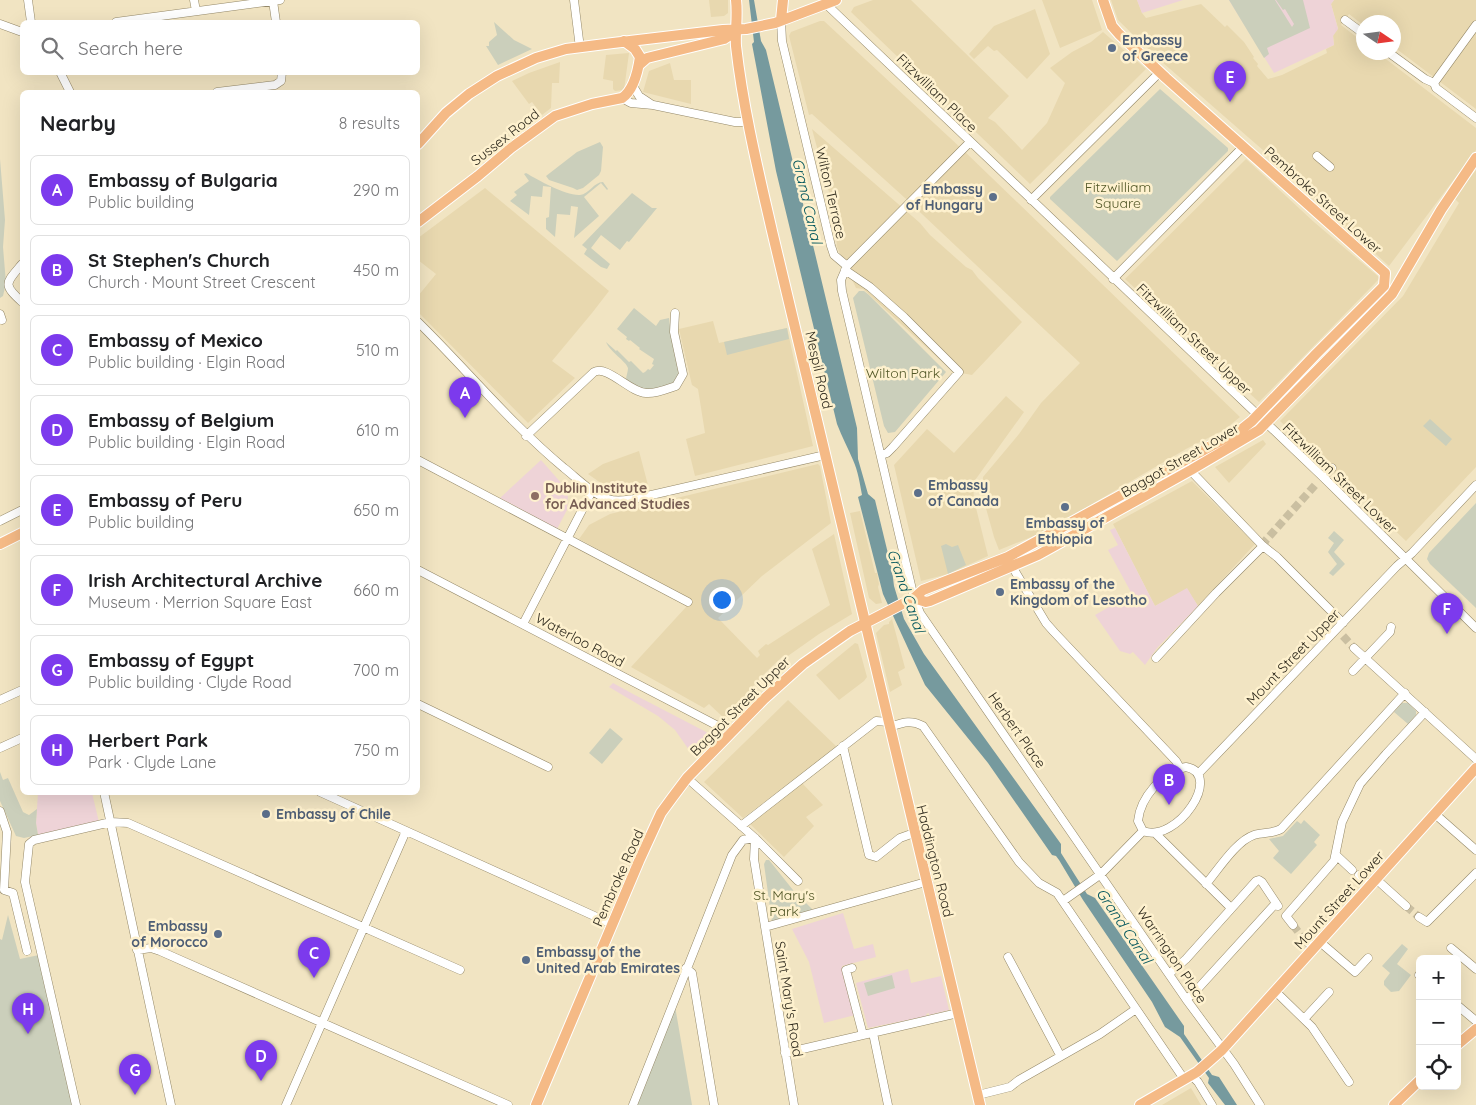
<!DOCTYPE html>
<html lang="en">
<head>
<meta charset="utf-8">
<style>
	:root { --surface:#fff; --page:#f2f2f2; --text:#202124; --muted:#757577; --line:#e0e0e0; --accent:#7c3aed }
	body { margin:0; font-family:Quicksand,sans-serif; background:var(--page); color:var(--text) }
	.controls { position:absolute; right:15px; bottom:15px; display:grid; overflow:hidden; border-radius:8px; box-shadow:0 5px 20px #0002 }
	.controls button { width:45px; height:45px; display:grid; place-items:center; padding:0; border:0; border-bottom:1px solid var(--line); background:var(--surface); color:var(--text); font:25px sans-serif }
	.compass { position:absolute; left:1356px; top:15px; width:45px; height:45px; border-radius:50%; background:var(--surface); box-shadow:0 5px 20px #0002; rotate:103deg }
	.you { position:absolute; left:721px; top:599px; width:18px; height:18px; margin:-12px; border:4px solid #fff; border-radius:50%; background:#1a73e8; box-shadow:0 0 0 8px #1a73e833 }
	.badge { display:grid; place-items:center; width:32px; height:32px; border-radius:50%; background:var(--accent); color:#fff; font-size:16px; font-weight:700 }
	.pin { position:absolute; translate:-50% -41px; filter:drop-shadow(0 1px 2px #0008) }
	.pin::after { content:''; position:absolute; top:26px; width:18px; height:15px; background:inherit; clip-path:polygon(0 0,100% 0,50% 100%) }
	.list { margin:0; padding:0; list-style:none }
	h2 { display:flex; justify-content:space-between; align-items:center; height:65px; margin:0; padding:0 20px; font-size:21px }
	h2 small { font-size:16px; font-weight:400; color:var(--muted) }
	.list li { display:grid; grid-template-columns:32px 1fr auto; gap:15px; align-items:center; box-sizing:border-box; height:70px; margin:0 10px 10px; padding:0 10px; border:1px solid var(--line); border-radius:8px }
	.list b { display:block; font-size:19px; white-space:nowrap }
	.list p { margin:0; font-size:16px; white-space:nowrap; color:var(--muted) }
	.list em { font-size:16px; font-style:normal; color:var(--muted) }
	.icon { flex:none; width:28px; height:28px; fill:none; stroke:currentColor; stroke-width:2; stroke-linecap:round; stroke-linejoin:round }
	.map { position:relative; flex:none; width:1476px; height:1105px; overflow:hidden }
	.search { position:absolute; background:var(--surface); box-shadow:0 5px 20px #0002; left:20px; top:20px; width:400px; height:55px; display:flex; align-items:center; gap:12px; box-sizing:border-box; padding:0 18px; border-radius:8px; color:var(--muted); font-size:19px }
	.panel { position:absolute; background:var(--surface); box-shadow:0 5px 20px #0002; left:20px; top:90px; width:400px; height:705px; border-radius:8px }
	.map>svg:first-child { display:block }
	.built { fill:#e8d8af }
	.education { fill:#eed3d7 }
	.green { fill:#cbcfbb }
	.water { fill:#769a9e }
	.lines { fill:none; stroke-linecap:round; stroke-linejoin:round }
	.minor-tunnel { stroke:#cabfa1; stroke-width:8; stroke-dasharray:8 4; stroke-linecap:butt }
	.minor-casing { stroke:#948868; stroke-width:9 }
	.major-casing { stroke:#fff; stroke-width:12 }
	.minor { stroke:#fff; stroke-width:8 }
	.major { stroke:#f5ba86; stroke-width:10 }
	.service-dot { fill:#5c6f8a; stroke:#fef1ce; stroke-width:2 }
	.education-dot { fill:#8d6e63; stroke:#fef1ce; stroke-width:2 }
	.labels { text-anchor:middle; stroke-width:5; stroke-linejoin:round; paint-order:stroke }
	.service-label { font-size:14px; font-weight:bold; fill:#4e5e75; stroke:#fef1ce; text-anchor:start }
	.street-label { font-size:14px; fill:#2f2a1d; stroke:#fef1ce }
	.park-label { font-size:14px; fill:#545929; stroke:#fef1ce }
	.education-label { font-size:14px; font-weight:bold; fill:#785e54; stroke:#fef1ce; text-anchor:start }
	.water-label { font-size:15px; font-style:italic; fill:#00555c; stroke:#fef1ce }
</style>
</head>
<body>
<div class="map">
<svg width="1476" height="1105" viewBox="0 0 1476 1105">
	<rect width="100%" height="100%" fill="#f1e4c2"/>
	<path class="built" d="M709,0H728V13L724,16L711,17Z
		M873,0H911L1009,96L988,118L995,122L1022,150L1047,123L1065,83L1050,68L1072,52L1091,42L1103,32L1146,69L1030,184L851,12L854,7Z
		M1042,0H1092L1102,30L1060,48Z
		M1111,0H1137L1142,13L1146,18L1201,4L1225,27L1227,25L1244,42L1254,57L1253,58L1258,64L1257,66L1268,79L1282,75L1325,54L1327,53L1326,49L1334,45L1333,35L1338,28L1331,4L1334,0H1476V109L1394,47V22H1364L1363,25L1349,14L1341,25L1363,42L1364,52L1378,53L1476,128V150L1389,266L1311,195L1312,193L1154,55L1118,20Z
		M1035,9L1050,54L1027,79L997,50L994,51L988,46L974,59L969,54L994,26Z
		M820,21H824L963,150L1240,417L1224,430L1186,449L1046,531L999,550L994,537L982,494L983,477L1019,434L1041,403L1080,363L905,198L812,114L809,115L789,36L791,32Z
		M629,53L624,90L615,91L613,89V81L603,79L606,55Z
		M560,62L559,83H552L551,108L542,115L532,102L529,104L512,81L529,73Z
		M670,63L674,80H691V104L643,92L649,71Z
		M812,129L920,223L930,235L966,267L972,270L978,278L1022,322L972,375L961,373L954,366L951,370L863,289L856,288L837,247L834,211Z
		M1246,159L1314,222L1380,278L1259,402L1125,279Z
		M1476,170V467L1406,541L1280,421L1403,296L1459,203L1454,198Z
		M485,188L609,291L592,313L552,361L575,378L528,423L418,312V296L436,274L418,260V238Z
		M713,321L719,343L787,328L813,446L695,476L686,439L705,433L698,389L692,385L691,381L679,329Z
		M1006,396L1024,412L973,483L974,500L988,556L948,574L921,581L894,465L927,429L954,453Z
		M1263,440L1266,444L1229,483L1215,467Z
		M639,451L649,489L628,493L619,492L608,488L588,474L603,464Z
		M818,464L820,466L831,523L762,576L718,618L757,658L760,655L758,651L766,644L768,645L830,605L812,549L834,534L852,614L819,634L785,658L783,656L761,677L725,719L709,704L704,708L631,667L686,607L687,598L579,539L589,525L610,514Z
		M1192,481L1255,544L1198,606L1187,589L1155,606L1113,524Z
		M860,511L875,573H877L879,584L878,587L882,603L876,604L869,598L850,513Z
		M892,619L905,668L898,672L902,685L890,692L876,633L884,625L889,624V622Z
		M855,643L858,644L867,677L864,681L839,700L816,675Z
		M788,700L837,747L743,818L704,782Z
		M802,783L823,805L806,817L814,826L784,857L750,824Z
		M1191,1088L1201,1105H1162Z"/>
	<path class="education" d="M1137,0H1183L1142,13Z
		M1229,0H1334L1331,4L1338,29L1333,36L1334,45L1274,73Z
		M541,460L563,485L568,494L567,510L557,529L500,498Z
		M1115,528L1155,606L1187,588L1198,606L1157,648L1145,665L1133,652L1130,654L1120,651L1095,615L1132,594L1108,550L1118,545L1110,530Z
		M613,683L633,694L712,735L694,757L675,730L658,716L609,687Z
		M38,793H92L99,822L38,835L36,823Z
		M843,913L854,949L873,944L876,957L842,966L855,1015L824,1023L809,962L792,929Z
		M908,969L911,983L941,976L949,1010L929,1015V1013L926,1014L927,1016L868,1028L856,983Z"/>
	<path class="green" d="M1229,0H1275L1292,27L1294,24L1285,9L1283,10L1276,0H1303L1310,28L1269,47L1267,48L1269,54L1264,58Z
		M494,22L514,40L532,49L498,65L486,46H489V42L497,35Z
		M1160,89L1228,148V151L1117,261L1050,199V197Z
		M600,142L603,147L601,171L599,175L583,188L577,190L573,188L549,180L546,176L577,152Z
		M0,159L5,220L3,247L6,283L3,296L0,298Z
		M526,173C538,180 566,196 580,195C589,194 594,182 603,182L608,189L607,190L601,183L584,197L599,216L574,238L578,207L571,206L570,215L557,214L555,237L546,229V218L549,217L551,187L543,186L542,197L531,196L529,215L510,201L517,195L514,192L529,181L524,174Z
		M632,193L652,208H657L629,242L627,241L620,250L601,235L591,248L610,264L607,269L601,267L584,254L587,249L582,245Z
		M859,291H864L869,295L946,372L895,432L888,433L884,426L853,298Z
		M634,308L656,326L660,320L669,318L671,334L681,374L673,384L650,390L638,387L626,380C626,376 628,372 628,368C626,361 610,352 606,342L616,351L617,350L629,362L631,361L643,373L645,372L648,369L650,370L654,365L652,364L654,359L639,349L640,348L630,340L629,341L626,339L627,337L617,329Z
		M787,328L789,339L727,355L724,342Z
		M1430,419L1452,439L1446,446L1423,426Z
		M1476,503V608L1430,564L1427,559L1429,553Z
		M1334,531L1344,540L1334,552L1345,564L1333,576L1329,573L1337,564L1328,552L1334,543L1328,538Z
		M946,544L952,547L958,545L966,565L948,574L941,546Z
		M1402,703H1408L1416,711V715L1408,724L1394,712Z
		M610,728L623,739L602,764L589,753Z
		M0,772L3,780L8,778L23,812L29,815L37,809L36,823L38,835L24,838L16,836L0,801Z
		M1304,820L1320,835L1314,842L1317,845L1291,874L1273,858L1279,851L1269,839L1283,836L1297,821L1301,824Z
		M766,860H769L793,890L815,912L772,922L764,864Z
		M8,915L20,959L39,955L72,1105H0V939L2,940Z
		M1402,944L1408,949L1397,964L1411,975L1399,991L1391,992L1384,985V981L1390,973L1382,966Z
		M892,975L895,988L868,996L864,983Z
		M675,1006L692,1105H637Z"/>
	<path class="water" d="M749,0H754L761,41L766,50L857,428L858,459L868,494L875,500L892,570L894,586L904,619L924,654L1061,844V853L1087,894L1095,898L1184,1026V1034L1212,1075L1219,1077L1237,1105H1225L1208,1083L1209,1078L1180,1037L1165,1027L1152,1002L1083,900L1059,860L1056,856L1052,855L988,763L925,685L883,594L858,497L862,495C860,484 858,471 853,460C848,448 842,437 837,424L776,171L752,44L754,42Z"/>
	<g class="lines">
		<path class="minor-tunnel" d="M1263,546L1266,540L1317,483
			M1343,636L1354,648
			M1406,906L1419,917
			M1293,925L1303,938"/>
		<defs>
			<path id="minor" d="M28,0L31,22
				M194,0L196,11
				M574,0L580,48
				M273,1L276,22
				M826,4L1323,477L1476,628
				M781,20L782,41L831,246L834,255L847,266
				M1345,20L1364,34
				M116,22L280,0
				M0,24L22,32
				M1388,52L1425,79L1434,83
				M60,72L70,92
				M1434,83L1476,25
				M1434,83L1436,88L1476,118
				M633,86L639,96L651,104
				M217,92L275,85L281,81L282,72
				M622,98L631,103L653,105L735,122H748
				M970,142L847,266L841,280L842,291L914,598L920,613L1186,999L1234,1064L1260,1105
				M1317,156L1330,167
				M1031,200L1160,72
				M22,264C6,283 2,284 22,302
				M845,270L870,287L904,317L959,372L893,447L887,453L881,455
				M1113,279L1243,147
				M0,314L2,320
				M418,322C467,370 511,424 564,468C578,479 591,493 608,499C617,502 625,500 634,499L825,455
				M526,436L594,372C608,365 629,392 646,393C656,394 667,389 676,386L683,374L674,332L675,313
				M418,460L688,602
				M1187,467L1263,546L1277,557L1343,623
				M1323,477L1332,468
				M0,521L22,510
				M1010,563L1046,623L1054,632L1176,761L1180,768
				M418,570L720,727L729,736
				M523,624L592,491
				M1354,648L1476,759
				M1156,658L1216,593L1263,546
				M1353,671L1390,632L1391,627
				M0,700L22,690
				M418,704L548,767
				M889,727C902,723 910,719 923,726L1019,862L1039,883L1057,893L1184,1079
				M843,746L869,855L876,857L900,838L914,833
				M0,748L22,738
				M1186,767C1224,774 1177,844 1143,831L1138,821C1140,798 1163,771 1186,767Z
				M1199,773L1397,566L1412,553L1476,485
				M687,778L755,838L798,881
				M104,792L171,1105
				M320,792L612,924
				M0,811L7,832L4,890L13,893L27,951
				M1435,814L1476,850
				M741,826L876,721L888,722
				M1155,833L1231,908
				M755,838L754,859L794,1105
				M1336,855L1352,870
				M1359,875L1370,886
				M1376,879L1406,906
				M1206,884C1218,870 1236,841 1254,835C1263,832 1272,834 1281,829L1405,693
				M1063,901L1101,874L1143,831
				M1419,917L1427,922L1476,873
				M1293,925L1286,916L1334,861L1342,822L1360,784L1386,754L1425,712
				M765,927L926,882
				M1303,938L1314,948
				M1320,942L1355,972L1368,958
				M1451,948L1476,969
				M137,950L151,948L160,951L508,1105
				M1008,957L1060,1055
				M686,968L692,973L714,1105
				M852,968L846,970L863,1035
				M1169,974L1186,959L1256,881L1259,880L1262,882L1278,906
				M1419,975L1420,976
				M1275,991L1312,1027L1349,1082
				M1186,999L1193,994L1276,903
				M1457,1005L1476,1021
				M1305,1018L1329,992
				M873,1033L888,1105
				M785,1053L958,1013
				M1191,1075L1198,1082L1212,1105
				M978,1095L1010,1087L1019,1080L1100,1034L1136,1009
				M76,1105L25,882L29,844L34,840L111,822L128,823L460,970
				M286,1105L406,831
				M633,1105L732,855L743,840L755,838"/>
			<path id="major" d="M736,0C738,16 735,30 736,46C743,108 758,170 772,231L980,1105
				M1103,0L1112,26L1119,34L1166,78L1385,273
				M781,20L783,0
				M639,65L647,58L724,39L736,31
				M418,144L446,113L469,94L497,76L536,58L566,49L613,43L723,30L746,29L775,23L836,0
				M418,222L478,176L511,148L555,116L592,104L622,98C634,90 638,71 640,57L635,49L624,41
				M0,544L22,533
				M914,598L926,602L930,601L1038,555L1191,470L1259,430L1392,294L1441,210L1476,158
				M1457,1045L1476,1029
				M536,1105L639,861L661,813L672,798L687,778L764,699L803,664L850,631L914,598L923,590L1008,557L1242,429L1252,421L1316,354L1384,286L1385,273
				M1140,1105L1197,1072L1222,1050L1476,768
				M1394,1105L1420,1080"/>
		</defs>
		<use href="#minor" class="minor-casing"/>
		<use href="#major" class="major-casing"/>
		<use href="#minor" class="minor"/>
		<use href="#major" class="major"/>
	</g>
	<g class="service-dot">
		<circle cx="1112" cy="48" r="5"/>
		<circle cx="993" cy="197" r="5"/>
		<circle cx="918" cy="493" r="5"/>
		<circle cx="1065" cy="507" r="5"/>
		<circle cx="1000" cy="592" r="5"/>
		<circle cx="266" cy="814" r="5"/>
		<circle cx="218" cy="934" r="5"/>
		<circle cx="526" cy="960" r="5"/>
	</g>
	<circle class="education-dot" cx="535" cy="496" r="5"/>
	<g class="labels">
		<g class="service-label">
			<text x="1122" y="45">Embassy<tspan x="1122" dy="16">of Greece</tspan></text>
			<text x="983" y="194" text-anchor="end">Embassy<tspan x="983" dy="16">of Hungary</tspan></text>
			<text x="928" y="490">Embassy<tspan x="928" dy="16">of Canada</tspan></text>
			<text x="1065" y="528" text-anchor="middle">Embassy of<tspan x="1065" dy="16">Ethiopia</tspan></text>
			<text x="1010" y="589">Embassy of the<tspan x="1010" dy="16">Kingdom of Lesotho</tspan></text>
			<text x="276" y="819">Embassy of Chile</text>
			<text x="208" y="931" text-anchor="end">Embassy<tspan x="208" dy="16">of Morocco</tspan></text>
			<text x="536" y="957">Embassy of the<tspan x="536" dy="16">United Arab Emirates</tspan></text>
		</g>
		<g class="street-label">
			<text transform="translate(937 93) rotate(44)" y="5">Fitzwilliam Place</text>
			<text transform="translate(505 137) rotate(-38)" y="5">Sussex Road</text>
			<text transform="translate(831 193) rotate(77)" y="5">Wilton Terrace</text>
			<text transform="translate(1323 200) rotate(42)" y="5">Pembroke Street Lower</text>
			<text transform="translate(1194 339) rotate(44)" y="5">Fitzwilliam Street Upper</text>
			<text transform="translate(819 370) rotate(77)" y="5">Mespil Road</text>
			<text transform="translate(1180 460) rotate(-30)" y="5">Baggot Street Lower</text>
			<text transform="translate(1340 478) rotate(44)" y="5">Fitzwilliam Street Lower</text>
			<text transform="translate(580 640) rotate(28)" y="5">Waterloo Road</text>
			<text transform="translate(1293 657) rotate(-46)" y="5">Mount Street Upper</text>
			<text transform="translate(740 706) rotate(-45)" y="5">Baggot Street Upper</text>
			<text transform="translate(1017 730) rotate(55)" y="5">Herbert Place</text>
			<text transform="translate(935 861) rotate(76)" y="5">Haddington Road</text>
			<text transform="translate(618 878) rotate(-66)" y="5">Pembroke Road</text>
			<text transform="translate(1339 900) rotate(-48)" y="5">Mount Street Lower</text>
			<text transform="translate(1172 955) rotate(56)" y="5">Warrington Place</text>
			<text transform="translate(789 999) rotate(81)" y="5">Saint Mary's Road</text>
		</g>
		<g class="park-label">
			<text x="1118" y="192">Fitzwilliam<tspan x="1118" dy="16">Square</tspan></text>
			<text x="903" y="378">Wilton Park</text>
			<text x="784" y="900">St. Mary's<tspan x="784" dy="16">Park</tspan></text>
		</g>
		<g class="education-label">
			<text x="545" y="493">Dublin Institute<tspan x="545" dy="16">for Advanced Studies</tspan></text>
		</g>
		<g class="water-label">
			<text transform="translate(807 201) rotate(77)" y="5">Grand Canal</text>
			<text transform="translate(906 591) rotate(71)" y="5">Grand Canal</text>
			<text transform="translate(1124 926) rotate(56)" y="5">Grand Canal</text>
		</g>
	</g>
</svg>
<div class="controls">
<button>+</button>
<button>−</button>
<button><svg class="icon" aria-label="locate" viewBox="0 0 24 24"><circle cx="12" cy="12" r="6"/><path d="M12 2v4M12 18v4M2 12h4M18 12h4"/></svg></button>
</div>
<svg class="compass" viewBox="-18 -18 36 36"><path d="M0-13l5 13h-10z" fill="#e53935"/><path d="M0 13l5-13h-10z" fill="#757577"/></svg>
<div class="you"></div>
<div class="pin badge" style="left:465px;top:418px">A</div>
<div class="pin badge" style="left:1169px;top:805px">B</div>
<div class="pin badge" style="left:314px;top:978px">C</div>
<div class="pin badge" style="left:261px;top:1081px">D</div>
<div class="pin badge" style="left:1230px;top:102px">E</div>
<div class="pin badge" style="left:1447px;top:634px">F</div>
<div class="pin badge" style="left:135px;top:1095px">G</div>
<div class="pin badge" style="left:28px;top:1034px">H</div>
<div class="search"><svg class="icon" aria-label="search" viewBox="0 0 24 24"><circle cx="10" cy="10" r="6"/><path d="M15 15l6 6"/></svg>Search here</div>
<section class="panel">
<h2>Nearby<small>8 results</small></h2>
<ul class="list">
<li><span class="badge">A</span><div><b>Embassy of Bulgaria</b><p>Public building</p></div><em>290 m</em></li>
<li><span class="badge">B</span><div><b>St Stephen's Church</b><p>Church · Mount Street Crescent</p></div><em>450 m</em></li>
<li><span class="badge">C</span><div><b>Embassy of Mexico</b><p>Public building · Elgin Road</p></div><em>510 m</em></li>
<li><span class="badge">D</span><div><b>Embassy of Belgium</b><p>Public building · Elgin Road</p></div><em>610 m</em></li>
<li><span class="badge">E</span><div><b>Embassy of Peru</b><p>Public building</p></div><em>650 m</em></li>
<li><span class="badge">F</span><div><b>Irish Architectural Archive</b><p>Museum · Merrion Square East</p></div><em>660 m</em></li>
<li><span class="badge">G</span><div><b>Embassy of Egypt</b><p>Public building · Clyde Road</p></div><em>700 m</em></li>
<li><span class="badge">H</span><div><b>Herbert Park</b><p>Park · Clyde Lane</p></div><em>750 m</em></li>
</ul>
</section>
</div>
</body>
</html>
